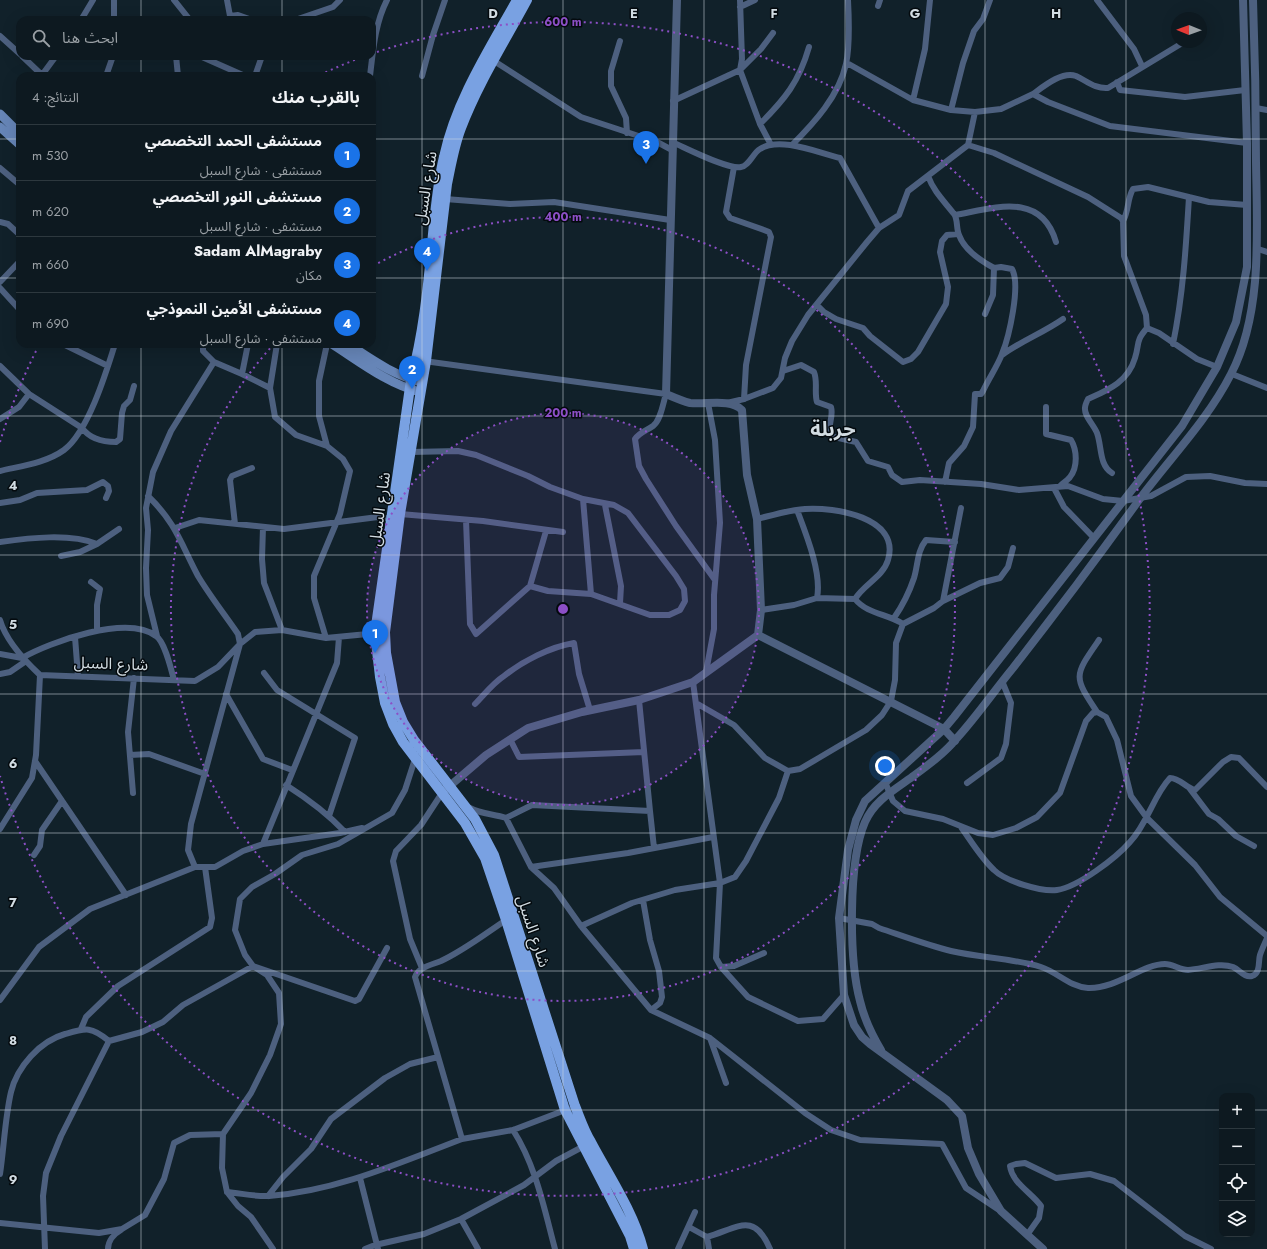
<!DOCTYPE html>
<html lang="ar">
<head>
<meta charset="utf-8">
<style>
	:root { --surface:#0d1920; --page:#162229; --text:#f1f3f6; --muted:#9aa0a5; --line:#2d383e; --accent:#1a73e8 }
	body { margin:0; font-family:Jost,"Noto Sans Arabic",sans-serif; background:var(--page); color:var(--text); direction:rtl }
	.controls { position:absolute; right:12px; bottom:12px; display:grid; overflow:hidden; border-radius:8px; box-shadow:0 4px 16px #0002 }
	.controls button { width:36px; height:36px; display:grid; place-items:center; padding:0; border:0; border-bottom:1px solid var(--line); background:var(--surface); color:var(--text); font:20px sans-serif }
	.compass { position:absolute; left:1171px; top:12px; width:36px; height:36px; border-radius:50%; background:var(--surface); box-shadow:0 4px 16px #0002; rotate:271deg }
	.you { position:absolute; left:885px; top:766px; width:14px; height:14px; margin:-10px; border:3px solid #fff; border-radius:50%; background:#1a73e8; box-shadow:0 0 0 6px #1a73e833 }
	.badge { display:grid; place-items:center; width:26px; height:26px; border-radius:50%; background:var(--accent); color:#fff; font-size:13px; font-weight:700 }
	.pin { position:absolute; translate:-50% -33px; filter:drop-shadow(0 1px 2px #0008) }
	.pin::after { content:''; position:absolute; top:21px; width:14px; height:12px; background:inherit; clip-path:polygon(0 0,100% 0,50% 100%) }
	.list { margin:0; padding:0; list-style:none }
	h2 { display:flex; justify-content:space-between; align-items:center; height:52px; margin:0; padding:0 16px; font-size:17px }
	h2 small { font-size:13px; font-weight:400; color:var(--muted) }
	.list li { display:grid; grid-template-columns:26px 1fr auto; gap:12px; align-items:center; box-sizing:border-box; height:56px; padding:0 16px; border-top:1px solid var(--line) }
	.list b { display:block; font-size:15px; white-space:nowrap }
	.list p { margin:0; font-size:13px; white-space:nowrap; color:var(--muted) }
	.list em { font-size:13px; font-style:normal; color:var(--muted) }
	.icon { flex:none; width:22px; height:22px; fill:none; stroke:currentColor; stroke-width:2; stroke-linecap:round; stroke-linejoin:round }
	.map { position:relative; flex:none; width:1267px; height:1249px; overflow:hidden; direction:ltr }
	.search { position:absolute; background:var(--surface); box-shadow:0 4px 16px #0002; left:16px; top:16px; width:360px; height:44px; display:flex; align-items:center; gap:10px; box-sizing:border-box; padding:0 14px; border-radius:12px; color:var(--muted); font-size:15px }
	.panel { position:absolute; background:var(--surface); box-shadow:0 4px 16px #0002; left:16px; top:72px; width:360px; height:276px; border-radius:12px; direction:rtl }
	.map>svg:first-child { display:block }
	.lines { fill:none; stroke-linecap:round; stroke-linejoin:round }
	.minor { stroke:#4d607f; stroke-width:6 }
	.tertiary { stroke:#4d607f; stroke-width:8 }
	.secondary { stroke:#6685b7; stroke-width:9 }
	.primary { stroke:#79a1e2; stroke-width:10 }
	.grid { fill:none; stroke:#d2dce2; stroke-width:1; stroke-opacity:0.55 }
	.ring { fill:none; stroke:#8c4fc6; stroke-width:2; stroke-dasharray:2 4 }
	.labels { text-anchor:middle; stroke-width:3; stroke-linejoin:round; paint-order:stroke }
	.street-label { font-size:16px; fill:#d2dce2; stroke:#040a0e }
	.district-label { font-size:20px; font-weight:bold; fill:#d2dce2; stroke:#040a0e }
	.grid-label { font-size:13px; text-anchor:middle; font-weight:bold; fill:#d2dce2; stroke:#040a0e; stroke-width:3; stroke-linejoin:round; paint-order:stroke }
	.centre { fill:#8c4fc6; stroke:#040a0e; stroke-width:2 }
	.ring-label { font-size:12px; text-anchor:middle; font-weight:bold; fill:#8c4fc6; stroke:#040a0e; stroke-width:3; stroke-linejoin:round; paint-order:stroke }
</style>
</head>
<body>
<div class="map">
<svg width="1267" height="1249" viewBox="0 0 1267 1249">
	<rect width="100%" height="100%" fill="#11212a"/>
	<g class="lines">
		<path class="minor" d="M114,0V20
			M174,0L190,20
			M227,0L230,16
			M1097,0L1134,49L1142,66
			M878,6L880,0
			M740,7L755,0
			M81,20L93,0
			M228,20L230,16L238,15L252,20
			M295,20L333,7L340,0
			M0,36L20,54
			M620,41L611,71V86L626,118L627,133
			M22,56L43,76
			M176,56L178,76
			M185,56L202,57L245,76
			M494,61L581,117L657,142L672,150
			M847,63L913,100L951,110L975,112L1001,109L1033,94L1048,102L1110,126L1247,143
			M42,75L56,56
			M106,76L113,56
			M255,76L262,56
			M370,76C373,51 375,23 387,0
			M422,76L433,35L445,0
			M1117,82L1120,90L1185,97L1245,90
			M1033,94C1044,86 1062,71 1076,76C1087,81 1095,89 1108,88L1184,42
			M913,100L925,49L930,0
			M673,101L740,70L742,59L740,0
			M1256,108L1267,110
			M951,110L963,63L974,31L983,19L990,0
			M760,124C785,99 799,82 809,47
			M672,142C686,148 728,170 741,167C749,166 753,153 760,149C780,136 819,153 840,158L879,228
			M770,143L760,124L740,70L761,49L773,33
			M792,145C814,123 839,96 846,64C850,46 849,19 848,0
			M968,145L975,112
			M734,167L726,212L730,218L764,230L769,232L771,237L746,365L744,399
			M0,168L20,185
			M928,176C934,192 944,201 954,214C958,219 956,228 959,235C964,249 981,261 994,268L1001,267L1012,269C1021,285 1009,337 1002,354C997,367 989,378 983,391L981,394H975L973,427L964,446L949,463L945,482
			M445,199L510,204L554,202L670,220
			M955,215C994,208 1041,191 1056,242
			M1123,221C1129,211 1127,199 1133,189L1148,187L1209,202L1247,205
			M0,222L8,224L20,235
			M1258,249L1267,252
			M0,282L20,261
			M0,288L20,310
			M817,305L824,312L836,319L863,328L870,336L903,362L911,359L918,352L946,304L948,287L940,252L942,241L947,235L958,234
			M985,314L993,295L994,268
			M63,344L108,366
			M203,344V351L214,362L242,374L270,388
			M277,344L270,388L275,417L296,435L327,446
			M1173,344C1183,295 1186,247 1189,197
			M1002,355C1021,341 1043,333 1063,319
			M424,361L666,394C663,403 661,420 653,426C646,431 640,432 635,439L639,466L646,479L676,526L715,580
			M0,366L29,394L82,428C90,439 103,442 116,442L120,439L122,413L124,406L130,400L134,386
			M783,371L801,365L814,372C818,382 814,392 817,402L831,407C834,417 827,426 830,436L856,442L868,461L888,467L892,475L902,482L920,480L981,484L1019,490L1068,486L1103,499L1123,501L1151,496L1186,477L1210,476L1245,483L1267,484
			M242,374L248,344
			M1232,374L1267,388
			M727,403L744,399L773,388L781,378L785,358L792,341L808,315L867,242L879,228L899,215L908,191L968,145L994,153L1088,197L1121,218L1123,221L1124,256L1146,315L1147,328L1159,333L1197,359L1217,367
			M1046,407V434L1071,440C1077,450 1078,467 1070,477C1068,480 1063,483 1060,486
			M0,419L19,407L29,394
			M411,452L458,451L476,455L528,476L550,487L583,499L614,505L628,513L676,576L684,589L685,601L680,610L669,615H650L591,594
			M0,471C21,466 46,463 64,450C88,432 106,373 115,344
			M1112,473C1099,465 1102,447 1097,433C1094,425 1084,416 1085,408C1085,405 1087,401 1088,399C1108,390 1128,382 1135,358C1140,342 1135,342 1147,328
			M1054,488L1064,507L1094,538
			M148,496C176,523 181,544 198,576C210,596 225,615 238,634L240,644L191,824L188,850L195,867H215L243,851L263,844L340,833L362,828
			M0,503L20,500L37,493L87,490L103,482L108,486L109,491L106,498
			M605,505L621,586L620,603
			M797,510C806,534 822,573 817,598
			M400,514L483,521L563,532
			M757,519C773,515 789,510 805,509C834,507 901,517 888,560C883,577 864,584 855,599L817,598L794,605L761,610
			M466,520L470,624L476,634L530,586
			M235,524L230,480L232,476L252,468
			M263,527L262,559L264,583L282,630
			M175,528L199,520L284,529L378,517L392,519
			M546,531L530,586L548,591L591,594L583,499
			M0,542C29,538 70,533 97,544L119,529
			M61,556L80,552L97,544
			M91,582L100,589L97,605V630
			M855,599C867,614 888,614 903,624
			M943,601L961,508
			M894,618C903,605 909,593 914,578C918,565 917,551 926,540L955,542
			M0,620C6,641 24,660 40,675L195,681L218,667L240,644L255,632L282,630L326,638L378,633
			M157,636L147,595L146,568L148,530L146,508L153,472L171,431L214,362
			M75,637L78,676
			M326,638L314,598V576L340,514L350,471L343,459L327,446L319,416V381L327,344
			M0,654L22,658C50,642 127,614 156,636C165,642 171,669 174,680
			M706,672L714,629V595L720,523L715,440L708,403
			M264,673L277,690L355,738L329,816
			M0,674L10,672L26,661
			M693,682L720,883L716,958L721,967L748,997L798,1021L823,1019L844,995
			M226,694L263,759L292,770
			M696,703L734,725L765,758L788,771
			M475,704C484,695 493,683 504,676C523,661 550,647 574,643L579,674L590,710
			M1097,712C1073,676 1074,676 1099,640
			M510,739L519,757L644,752
			M130,755L149,754L205,774
			M35,761L126,895
			M885,782L893,801L905,811L943,819L978,833L993,835L1016,828L1037,817L1060,793L1086,721L1093,713L1097,712L1106,717L1117,740L1131,796L1147,818L1195,865L1220,897L1267,936
			M967,783L1001,758L1006,744L1011,703L1002,681
			M286,785C308,799 327,813 345,832
			M1190,789L1209,814L1218,819L1236,836L1254,846
			M133,793L128,732L134,678
			M470,808C481,814 494,814 506,818L531,867L554,888L581,926L651,1010L710,1038L805,1113L831,1130L860,1140L942,1144L966,1188L999,1210
			M650,811L654,848
			M506,818L532,805L650,811L639,700
			M961,827C971,841 981,858 994,870C1005,881 1041,892 1057,890C1078,887 1116,858 1130,842C1148,823 1153,796 1170,778C1180,778 1186,788 1195,790L1223,762L1231,757L1239,758L1267,787
			M0,829L32,778L36,755L40,675
			M263,844L337,663L339,637
			M34,855L40,846L42,830L62,801
			M531,867L628,853L713,837
			M643,900L650,940L659,971L662,997L660,1003L651,1010
			M839,918L872,924L879,928C903,936 927,945 951,951C981,958 1012,958 1041,967C1057,972 1070,987 1088,988C1117,989 1142,964 1165,964C1173,964 1180,970 1188,970C1203,969 1219,962 1233,967C1240,970 1244,978 1252,976C1261,973 1258,961 1260,955C1262,949 1265,943 1267,938
			M506,920C485,934 463,951 441,961C431,965 419,967 415,977L462,1139L513,1130L568,1109
			M581,926L632,903L675,890L720,883L735,877L746,861L779,798L788,771L800,769L817,759L866,730L882,715L891,701L895,680L896,643L903,624L934,608L943,601L980,583L1000,578L1008,567L1013,548
			M721,967L734,966L764,953
			M422,968L410,939L393,861L396,851L421,825L442,793
			M0,1000L39,947L90,909L195,867
			M81,1029L86,1017L118,986L210,927L212,918L205,867
			M710,1038L726,1083
			M513,1130C536,1166 544,1208 555,1249
			M223,1134L222,1168L227,1192L238,1206L251,1217L273,1249
			M0,1174C4,1147 5,1118 11,1092C17,1067 40,1041 65,1034C86,1028 91,1026 109,1041
			M360,1178L378,1249
			M227,1192C240,1193 256,1197 269,1196C337,1191 399,1163 462,1139
			M268,1196L283,1177L311,1149L331,1119L385,1078L410,1064L438,1057
			M461,1219L478,1249
			M0,1223L99,1233L122,1229L145,1215L164,1179L174,1143L190,1135L223,1134L251,1093L270,1055L281,1024L279,993L267,975L253,966L245,955L235,930L240,899L252,887L275,874L302,855L338,844L392,813L405,790L415,759
			M689,1227L707,1237C738,1228 754,1211 770,1249
			M1027,1235L1039,1218L1041,1206C1032,1193 1012,1183 1010,1166L1016,1164L1025,1163L1056,1178L1090,1174L1114,1181L1185,1236L1211,1249
			M707,1237L709,1249
			M45,1249L43,1196L46,1173L61,1136L109,1041L142,1032L163,1022L183,1005L253,966L355,1001L359,999L387,948
			M108,1249C108,1241 114,1234 121,1230
			M365,1249L375,1245L424,1234L461,1219L524,1185L556,1161L586,1145
			M678,1249L695,1212"/>
		<path class="tertiary" d="M758,635L944,729L955,741
			M445,790L486,755L528,728L582,712L639,700L693,682L758,635L761,610L757,519L747,475L742,410C730,398 706,405 690,403C682,401 673,397 666,394L677,0
			M881,1050C872,1035 864,1018 860,1001C849,960 848,861 865,822C874,801 894,790 912,777C927,766 945,753 957,738C977,716 994,691 1013,668C1056,613 1098,557 1139,500C1170,458 1207,421 1231,374C1263,313 1257,229 1256,162C1256,108 1255,54 1253,0
			M1043,1249L1001,1211L979,1174L968,1148L962,1116L947,1100L870,1044L862,1037L854,1025L844,995L839,918L848,850L856,820L865,801L944,729L954,717L1182,426L1217,367L1236,322L1247,267V143L1243,0"/>
		<path class="secondary" d="M0,114L20,134
			M0,127L20,145
			M332,344C360,362 388,384 420,392
			M348,344C371,359 394,376 422,382"/>
		<path class="primary" d="M517,0C489,50 456,101 444,157C437,186 435,215 432,244C428,289 423,336 411,380L375,633L380,677L385,703L393,724L403,742L465,823L485,858L506,920L565,1110L630,1236L634,1249
			M527,0C505,41 478,83 461,128C454,146 451,165 447,184L426,361L400,514L385,632L386,653L395,702L403,722L414,740L475,819L494,855L575,1106C580,1118 584,1131 591,1142C609,1176 633,1211 643,1249"/>
	</g>
	<path class="grid" d="M141,0V20M282,0V20M422,0V1249M563,0V1249M704,0V1249M845,0V1249M985,0V1249M1126,0V1249M141,56V76M282,56V76M0,139H20M372,139H1267M0,278H20M372,278H1267M141,344V1249M282,344V1249M0,416H1267M0,555H1267M0,694H1267M0,833H1267M0,971H1267M0,1110H1222M1252,1110H1267"/>
	<circle cx="563" cy="609" r="196" fill="#8c4fc6" fill-opacity=".12"/>
	<g class="ring">
		<circle cx="563" cy="609" r="196"/>
		<path d="M373 266A392 392 0 1 1 274 344"/>
		<path d="M0 442A587 587 0 0 1 38 347M320 75A587 587 0 0 1 362 57M377 52A587 587 0 1 1 0 776"/>
	</g>
	<g class="labels">
		<g class="street-label">
			<text transform="translate(425 188) rotate(-81)" y="6">شارع السبل</text>
			<text transform="translate(379 509) rotate(-82)" y="6">شارع السبل</text>
			<text transform="translate(111 663) rotate(2)" y="6">شارع السبل</text>
			<text transform="translate(534 931) rotate(72)" y="6">شارع السبل</text>
		</g>
		<g class="district-label">
			<text x="833" y="436">جربلة</text>
		</g>
	</g>
	<g class="grid-label">
		<text x="493" y="18">D</text>
		<text x="634" y="18">E</text>
		<text x="774" y="18">F</text>
		<text x="915" y="18">G</text>
		<text x="1056" y="18">H</text>
		<text x="13" y="490">4</text>
		<text x="13" y="629">5</text>
		<text x="13" y="768">6</text>
		<text x="13" y="907">7</text>
		<text x="13" y="1045">8</text>
		<text x="13" y="1184">9</text>
	</g>
	<circle cx="563" cy="609" r="6" class="centre"/>
	<g class="ring-label">
		<text x="563" y="26">600 m</text>
		<text x="563" y="221">400 m</text>
		<text x="563" y="417">200 m</text>
	</g>
</svg>
<div class="controls">
<button>+</button>
<button>−</button>
<button><svg class="icon" aria-label="locate" viewBox="0 0 24 24"><circle cx="12" cy="12" r="6"/><path d="M12 2v4M12 18v4M2 12h4M18 12h4"/></svg></button>
<button><svg class="icon" aria-label="layers" viewBox="0 0 24 24"><path d="M12 4l9 5-9 5-9-5zM3 14l9 5 9-5"/></svg></button>
</div>
<svg class="compass" viewBox="-18 -18 36 36"><path d="M0-13l5 13h-10z" fill="#e53935"/><path d="M0 13l5-13h-10z" fill="#9aa0a5"/></svg>
<div class="you"></div>
<div class="pin badge" style="left:375px;top:653px">1</div>
<div class="pin badge" style="left:412px;top:389px">2</div>
<div class="pin badge" style="left:646px;top:164px">3</div>
<div class="pin badge" style="left:427px;top:271px">4</div>
<div class="search"><svg class="icon" aria-label="search" viewBox="0 0 24 24"><circle cx="10" cy="10" r="6"/><path d="M15 15l6 6"/></svg>ابحث هنا</div>
<section class="panel">
<h2>بالقرب منك<small>النتائج: 4</small></h2>
<ul class="list">
<li><span class="badge">1</span><div><b>مستشفى الحمد التخصصي</b><p>مستشفى · شارع السبل</p></div><em>530 m</em></li>
<li><span class="badge">2</span><div><b>مستشفى النور التخصصي</b><p>مستشفى · شارع السبل</p></div><em>620 m</em></li>
<li><span class="badge">3</span><div><b>Sadam AlMagraby</b><p>مكان</p></div><em>660 m</em></li>
<li><span class="badge">4</span><div><b>مستشفى الأمين النموذجي</b><p>مستشفى · شارع السبل</p></div><em>690 m</em></li>
</ul>
</section>
</div>
</body>
</html>
